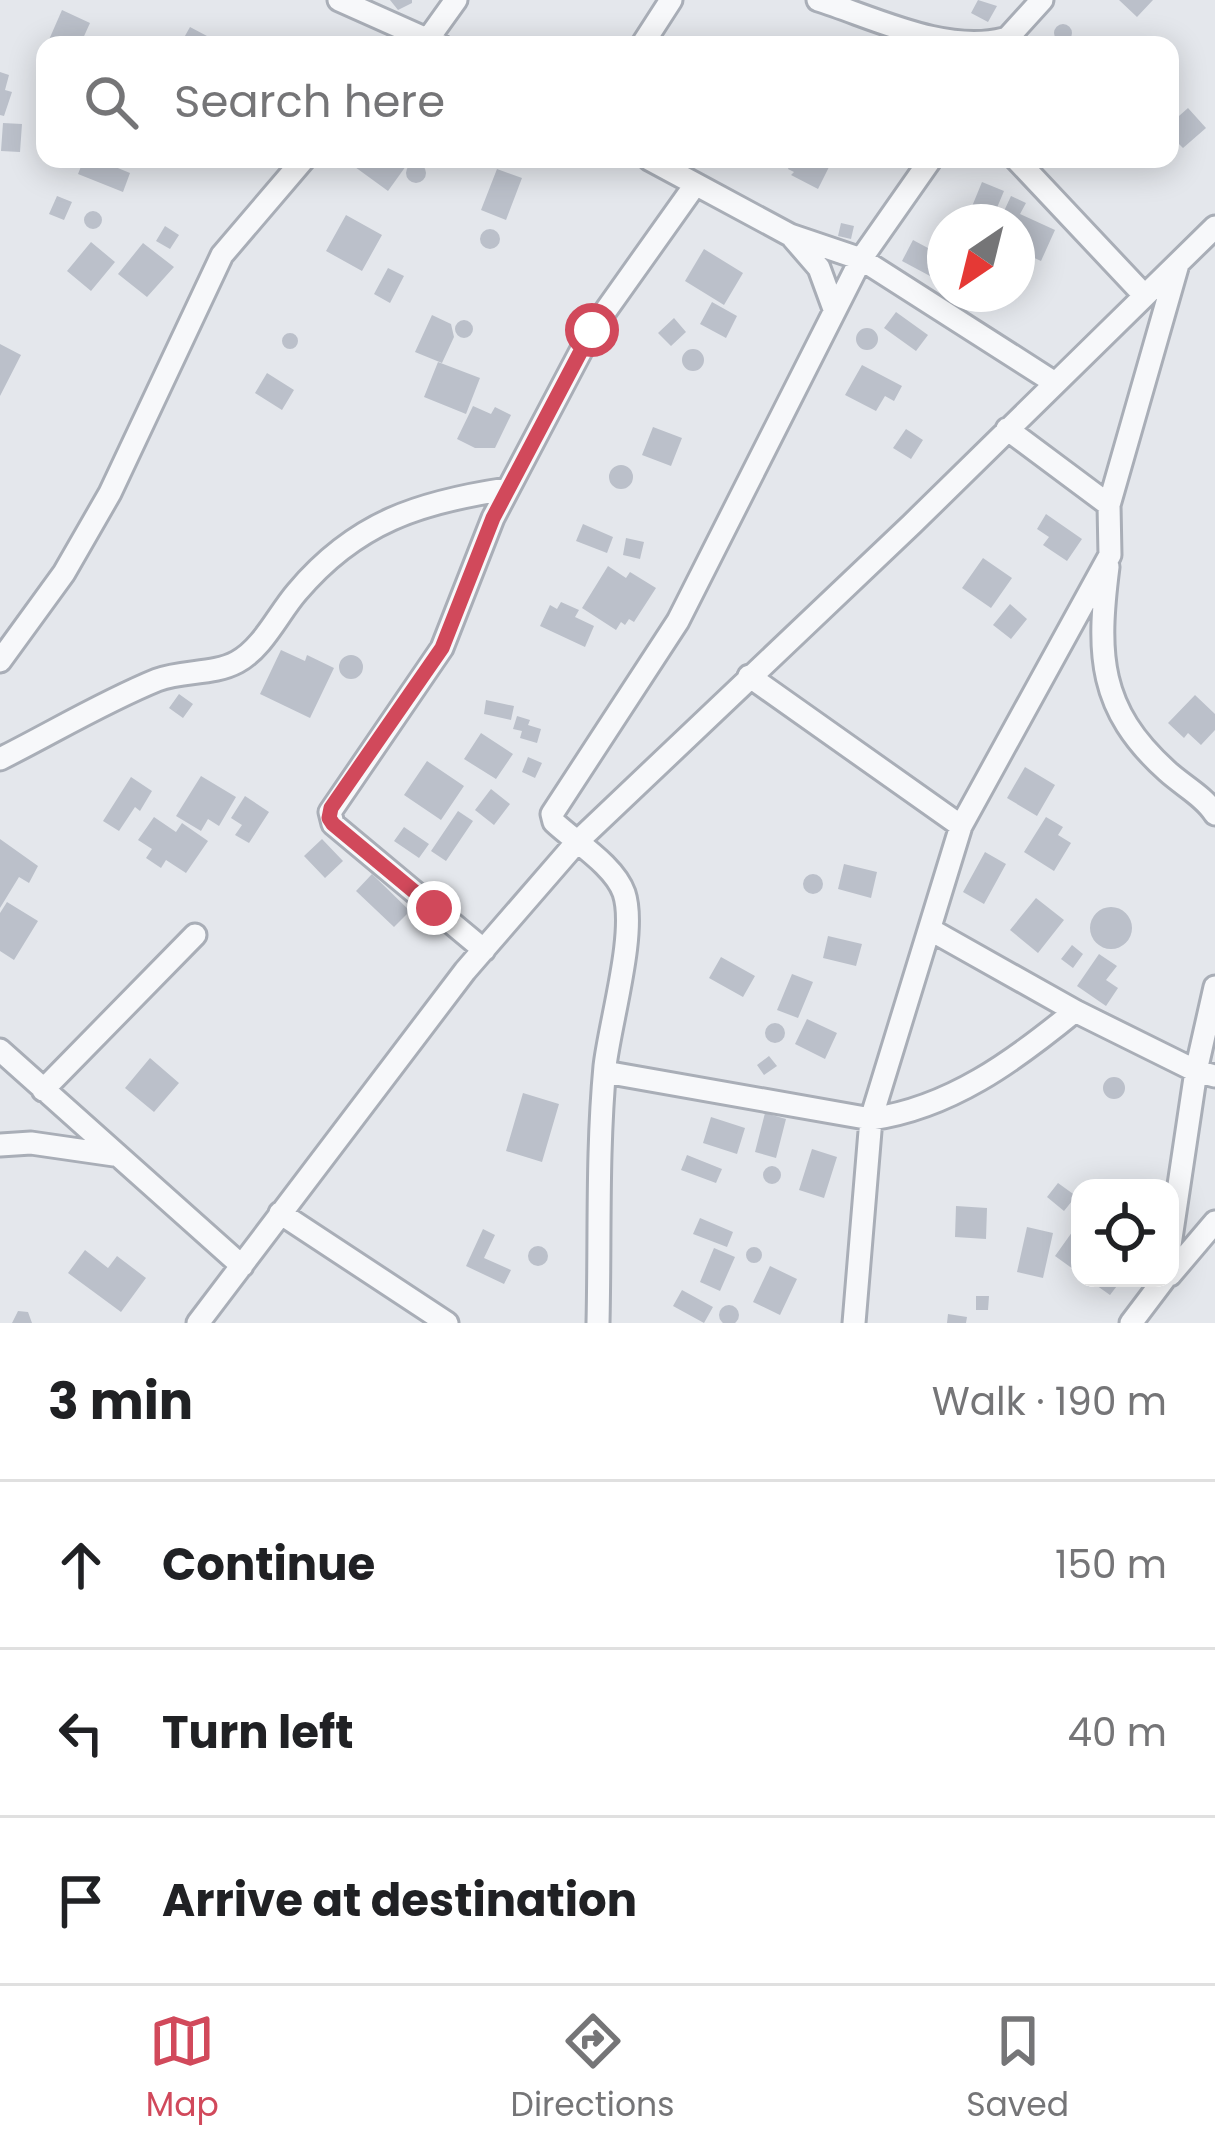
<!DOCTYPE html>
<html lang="en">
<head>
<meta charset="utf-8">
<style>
	:root { --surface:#fff; --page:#f6f6f6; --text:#202124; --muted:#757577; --line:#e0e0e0; --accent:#d1495b }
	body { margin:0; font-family:Poppins,sans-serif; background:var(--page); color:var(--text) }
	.controls { position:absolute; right:36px; bottom:36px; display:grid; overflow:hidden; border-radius:24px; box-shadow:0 6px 30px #0003 }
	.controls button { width:108px; height:108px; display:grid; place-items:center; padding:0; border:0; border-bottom:3px solid var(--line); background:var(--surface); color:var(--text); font:60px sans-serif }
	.compass { position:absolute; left:927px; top:204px; width:108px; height:108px; border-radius:50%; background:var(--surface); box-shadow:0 6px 30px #0003; rotate:215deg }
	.stop { position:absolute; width:36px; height:36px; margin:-27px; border:9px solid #d1495b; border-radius:50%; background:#fff }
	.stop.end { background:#d1495b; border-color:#fff; box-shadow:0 3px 12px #0008 }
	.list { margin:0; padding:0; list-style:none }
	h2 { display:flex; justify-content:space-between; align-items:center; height:156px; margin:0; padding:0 48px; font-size:51px }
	h2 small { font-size:39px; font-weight:400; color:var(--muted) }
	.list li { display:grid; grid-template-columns:78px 1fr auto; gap:36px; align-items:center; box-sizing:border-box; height:168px; padding:0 48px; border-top:3px solid var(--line) }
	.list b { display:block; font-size:45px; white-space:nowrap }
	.list em { font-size:39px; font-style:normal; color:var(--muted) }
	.icon { flex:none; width:66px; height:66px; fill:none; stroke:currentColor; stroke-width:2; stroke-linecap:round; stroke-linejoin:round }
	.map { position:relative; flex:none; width:1215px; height:1323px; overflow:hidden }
	.search { position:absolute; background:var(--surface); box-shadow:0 6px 30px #0003; left:36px; right:36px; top:36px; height:132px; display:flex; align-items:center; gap:30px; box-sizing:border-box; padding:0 42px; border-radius:24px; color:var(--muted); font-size:45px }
	.sheet { height:660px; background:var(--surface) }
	nav { display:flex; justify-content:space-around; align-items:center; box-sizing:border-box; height:168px; border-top:3px solid var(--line); background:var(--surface); font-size:33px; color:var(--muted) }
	nav a { display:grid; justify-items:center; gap:6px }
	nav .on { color:var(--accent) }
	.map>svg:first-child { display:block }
	.building { fill:#bbc0ca }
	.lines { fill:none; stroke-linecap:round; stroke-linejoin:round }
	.minor-casing { stroke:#a9aeb7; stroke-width:27 }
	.minor { stroke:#f7f8fa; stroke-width:21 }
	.route { stroke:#d1495b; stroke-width:15 }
</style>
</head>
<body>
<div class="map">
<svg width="1215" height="1323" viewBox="0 0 1215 1323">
	<rect width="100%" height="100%" fill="#e4e7ec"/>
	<path class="building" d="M390,0H412V3L398,10Z
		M978,0L997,6L988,22L971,13Z
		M1119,0H1153L1137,17Z
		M62,10L90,23L80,45L48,42Z
		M1054 33a9 9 0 1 1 18 0a9 9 0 1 1-18 0Z
		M190,27L224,45H186L181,43Z
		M0,72L9,75L5,90L12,92L4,116L0,115Z
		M1188,108L1206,128L1183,148L1170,135V124Z
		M3,123L22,124L20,152L1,151Z
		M84,159H96L130,173L123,192L78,174Z
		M344,159H411L388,191Z
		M780,159H833L818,189L791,175L794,172L788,169L790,164Z
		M406 173a10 10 0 1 1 20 0a10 10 0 1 1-20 0Z
		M497,169L522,178L506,220L481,210Z
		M982,182L1004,191L991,222H969L966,221Z
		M57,196L72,202L64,220L49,214Z
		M1011,196L1026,203L1020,214L1055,230L1041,261L1017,250V222H999Z
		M84 220a9 9 0 1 1 18 0a9 9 0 1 1-18 0Z
		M346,215L382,235L362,271L326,251Z
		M841,223L854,226L851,239L838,236Z
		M165,226L179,235L170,249L156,241Z
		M480 239a10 10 0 1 1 20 0a10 10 0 1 1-20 0Z
		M913,240L941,255L930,276L902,261Z
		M91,242L115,262L91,291L67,271Z
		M143,243L174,267L147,297L118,274Z
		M704,249L743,273L724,305L685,281Z
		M388,268L404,276L390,303L374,294Z
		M712,302L737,316L726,338L700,324Z
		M896,312L928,335L916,351L884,328Z
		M432,315L451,324L454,337L442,363L415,352Z
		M674,318L686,332L671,346L658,333Z
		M455 329a9 9 0 1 1 18 0a9 9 0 1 1-18 0Z
		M856 339a11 11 0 1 1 22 0a11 11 0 1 1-22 0Z
		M282 341a8 8 0 1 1 16 0a8 8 0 1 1-16 0Z
		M0,344L21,355L0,396Z
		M682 360a11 11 0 1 1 22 0a11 11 0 1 1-22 0Z
		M438,362L480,378L466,414L424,397Z
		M862,365L902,386L894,401L885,396L876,411L845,395Z
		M267,373L294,390L282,410L255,393Z
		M473,406L491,414L495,407L511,415L495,448H475L457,439Z
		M653,427L682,438L671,466L642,455Z
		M906,429L923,440L911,459L893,448Z
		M609 477a12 12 0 1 1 24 0a12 12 0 1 1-24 0Z
		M1046,514L1082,539L1067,561L1043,545L1049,537L1037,529Z
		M583,524L613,537L607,553L576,541Z
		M626,538L644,542L640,559L623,555Z
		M983,558L1012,578L991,608L962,588Z
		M608,566L626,578L630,572L656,588L634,622L629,619L625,625L621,622L616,630L582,608Z
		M561,602L579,610L575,617L594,626L585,647L540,626L550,605L557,609Z
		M1010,604L1027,619L1011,639L993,625Z
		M281,650L305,661L307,655L334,668L310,718L260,694Z
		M339 667a12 12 0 1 1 24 0a12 12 0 1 1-24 0Z
		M179,694L193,704L183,718L169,708Z
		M1195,695L1215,714V730L1201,745L1188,733L1184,738L1168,723Z
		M486,700L514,706L511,720L484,714Z
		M517,716L530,720L528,725L541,729L537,743L520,738L522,731L513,729Z
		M481,733L513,754L496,779L464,759Z
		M528,757L542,763L535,778L522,772Z
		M427,761L464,786L441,820L404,795Z
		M1025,767L1055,785L1037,816L1007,798Z
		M201,776L236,797L219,826L208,819L201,831L176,816Z
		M131,777L152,791L140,811L135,807L119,831L103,821Z
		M491,789L510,804L494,825L475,810Z
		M245,796L269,812L249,843L235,835L242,825L231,818Z
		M458,811L473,821L446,861L431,851Z
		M154,817L176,832L182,823L208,841L186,873L166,860L161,868L146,858L152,849L138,840Z
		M1046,817L1063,827L1058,835L1071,843L1054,871L1024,852Z
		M404,827L429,844L419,858L394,841Z
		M0,839L38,866L29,883L19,877L0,908Z
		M322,839L343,861L325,878L304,856Z
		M985,852L1006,864L984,904L963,892Z
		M844,864L877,872L871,898L838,889Z
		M803 884a10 10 0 1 1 20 0a10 10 0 1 1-20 0Z
		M372,874L410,911L394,927L356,891Z
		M1036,898L1064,920L1038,953L1010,930Z
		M7,902L38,921L14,960L0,951V913Z
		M1090 928a21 21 0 1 1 42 0a21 21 0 1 1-42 0Z
		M828,936L862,944L856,966L823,958Z
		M1072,945L1083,954L1073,968L1061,959Z
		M1099,954L1117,966L1106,980L1118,988L1106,1006L1077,986Z
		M721,957L755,976L743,997L709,978Z
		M792,974L813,982L798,1018L777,1010Z
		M807,1019L837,1033L825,1059L795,1044Z
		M765 1033a10 10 0 1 1 20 0a10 10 0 1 1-20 0Z
		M769,1056L777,1066L764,1075L757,1065Z
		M150,1058L179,1083L154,1112L125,1088Z
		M1103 1088a11 11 0 1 1 22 0a11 11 0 1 1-22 0Z
		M523,1093L559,1104L542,1162L506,1151Z
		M765,1113L786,1119L776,1158L755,1152Z
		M711,1117L745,1128L737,1154L703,1143Z
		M812,1149L837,1157L824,1198L799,1190Z
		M687,1155L722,1169L716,1183L681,1170Z
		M763 1175a9 9 0 1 1 18 0a9 9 0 1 1-18 0Z
		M1058,1183L1076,1196L1064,1211L1047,1197Z
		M956,1206L987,1208L986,1239L955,1237Z
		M700,1218L733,1232L727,1247L693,1234Z
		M1080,1221V1274L1055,1256Z
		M1027,1227L1053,1233L1043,1278L1017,1272Z
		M483,1229L495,1235L484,1258L511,1270L504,1284L466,1266Z
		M528 1256a10 10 0 1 1 20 0a10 10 0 1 1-20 0Z
		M746 1255a8 8 0 1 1 16 0a8 8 0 1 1-16 0Z
		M714,1248L735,1257L720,1291L700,1282Z
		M85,1250L108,1268L117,1256L146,1278L121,1312L68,1273Z
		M770,1266L797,1279L780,1315L753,1302Z
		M1086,1278H1123L1110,1295Z
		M682,1290L713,1307L704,1323L673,1306Z
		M976,1296H989L988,1310H976Z
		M719 1315a10 10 0 1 1 20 0a10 10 0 1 1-20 0Z
		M18,1311L28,1312L32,1323H12Z
		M948,1314L967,1317L966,1323H947Z"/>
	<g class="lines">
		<defs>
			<path id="minor" d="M339,0L440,45
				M818,0C875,18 945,54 1004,39
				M428,39L456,0
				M642,45L671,0
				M1001,45L1042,0
				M649,159L790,235L861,259L1055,383
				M1016,159L1144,295
				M793,238L819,268L834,309
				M1007,429L1109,505
				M1108,567C1097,654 1098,709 1167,771C1182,785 1205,797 1215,814
				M0,661L64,573L110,493L222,255L304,159
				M749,676L961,826
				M0,759C52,733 103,702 157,680C183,670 213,675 237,662C263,648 278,614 297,592C356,522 420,502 507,489
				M931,930L1075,1011L1196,1071L1215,1076
				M484,950L333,824L330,812L442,648L493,518L592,330L695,185
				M0,1050L242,1266
				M605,1072L871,1119C950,1108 1014,1061 1075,1011
				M43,1090L195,935
				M0,1145L31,1143L114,1155
				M280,1213L447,1323
				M1170,1245L1196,1071L1215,987
				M1170,1275L1215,1222
				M198,1323L465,971L576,843L912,524L1215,227
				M598,1323C600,1238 597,1151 605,1066C610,1022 637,932 624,893C614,865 575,842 554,822L552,814L678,621L861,259L931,159
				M854,1323L871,1119L961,826L1110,555L1109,505L1178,264
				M1131,1323L1165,1278"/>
		</defs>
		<use href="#minor" class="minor-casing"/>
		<use href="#minor" class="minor"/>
	</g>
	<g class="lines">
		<path class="route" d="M434,908L333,824L329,818L331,808L442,648L493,518L592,330"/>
	</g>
</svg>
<div class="controls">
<button><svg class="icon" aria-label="locate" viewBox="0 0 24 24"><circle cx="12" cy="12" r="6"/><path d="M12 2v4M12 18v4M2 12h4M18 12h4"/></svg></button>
</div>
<svg class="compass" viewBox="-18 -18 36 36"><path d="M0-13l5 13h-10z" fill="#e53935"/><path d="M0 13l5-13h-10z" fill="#757577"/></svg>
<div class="stop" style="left:592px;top:330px"></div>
<div class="stop end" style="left:434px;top:908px"></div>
<div class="search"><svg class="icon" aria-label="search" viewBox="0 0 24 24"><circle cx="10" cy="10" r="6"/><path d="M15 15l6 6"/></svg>Search here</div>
</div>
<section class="sheet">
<h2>3 min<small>Walk · 190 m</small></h2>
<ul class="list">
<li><svg class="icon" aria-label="ahead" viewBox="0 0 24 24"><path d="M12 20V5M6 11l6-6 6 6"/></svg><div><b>Continue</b></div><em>150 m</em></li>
<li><svg class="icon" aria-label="left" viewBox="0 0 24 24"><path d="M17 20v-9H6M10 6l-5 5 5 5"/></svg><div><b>Turn left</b></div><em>40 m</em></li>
<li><svg class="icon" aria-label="arrive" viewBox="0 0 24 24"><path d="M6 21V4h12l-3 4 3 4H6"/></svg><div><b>Arrive at destination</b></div></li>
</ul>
</section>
<nav>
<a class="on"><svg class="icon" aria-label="map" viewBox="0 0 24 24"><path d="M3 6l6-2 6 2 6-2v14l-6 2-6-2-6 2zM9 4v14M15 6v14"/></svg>Map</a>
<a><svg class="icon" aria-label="directions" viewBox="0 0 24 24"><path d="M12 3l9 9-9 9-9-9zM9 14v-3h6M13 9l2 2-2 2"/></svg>Directions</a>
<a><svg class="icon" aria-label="saved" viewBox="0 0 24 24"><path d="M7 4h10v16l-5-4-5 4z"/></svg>Saved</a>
</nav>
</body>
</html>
